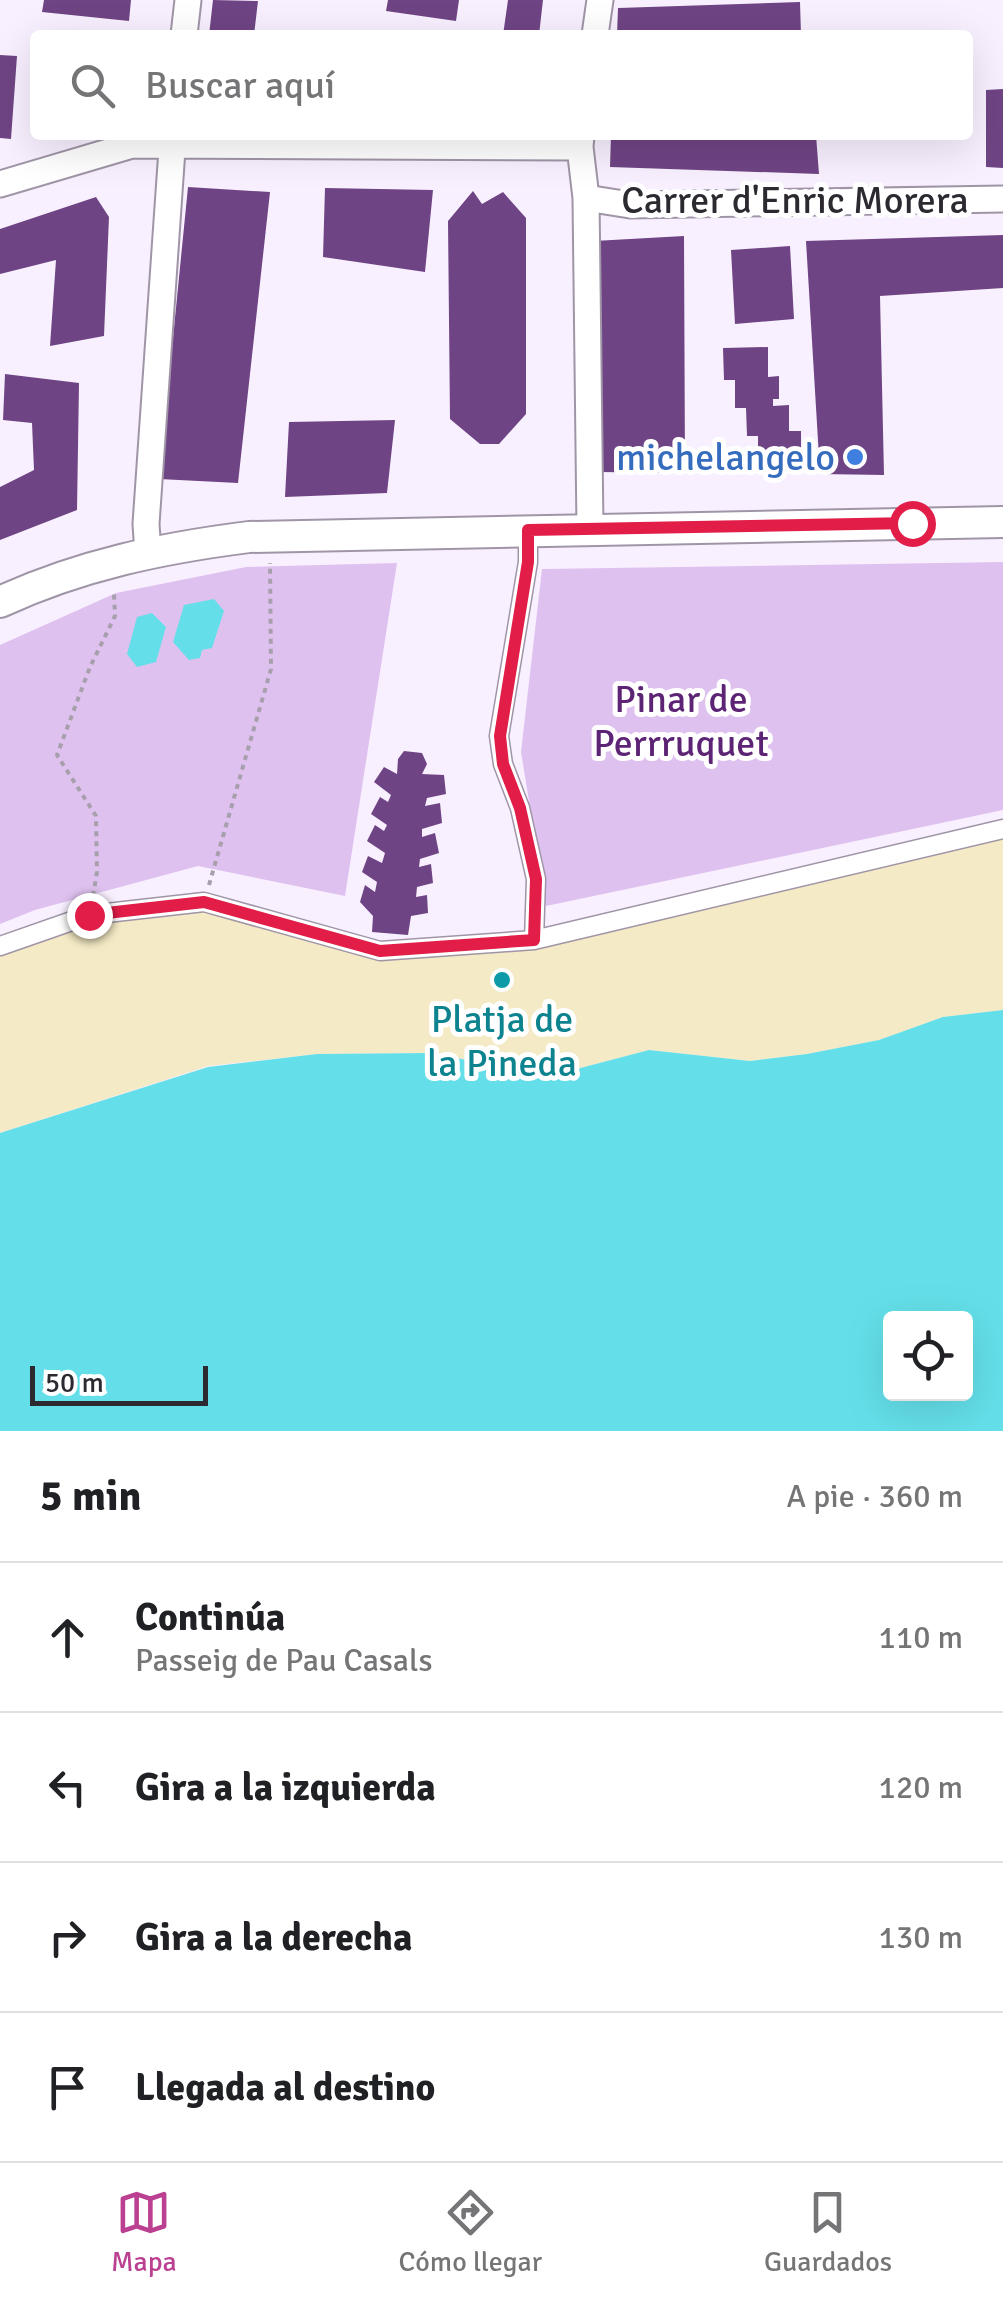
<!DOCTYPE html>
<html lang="es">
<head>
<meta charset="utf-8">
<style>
	:root { --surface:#fff; --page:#f2f2f2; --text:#202124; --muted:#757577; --line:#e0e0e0; --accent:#bb4091 }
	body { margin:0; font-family:Signika,sans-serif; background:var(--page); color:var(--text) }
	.controls { position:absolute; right:30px; bottom:30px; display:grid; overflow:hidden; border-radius:10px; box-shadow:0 10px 40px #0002 }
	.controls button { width:90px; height:90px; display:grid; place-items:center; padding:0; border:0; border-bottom:2px solid var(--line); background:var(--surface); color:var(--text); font:50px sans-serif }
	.scale { position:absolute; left:30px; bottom:25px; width:178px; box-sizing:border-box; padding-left:10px; border:5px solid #2d2930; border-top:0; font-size:28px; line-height:35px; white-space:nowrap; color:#2d2930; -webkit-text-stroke:8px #fff; paint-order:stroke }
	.stop { position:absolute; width:30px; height:30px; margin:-22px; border:8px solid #e11d48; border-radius:50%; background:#fff }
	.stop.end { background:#e11d48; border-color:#fff; box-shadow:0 2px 10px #0008 }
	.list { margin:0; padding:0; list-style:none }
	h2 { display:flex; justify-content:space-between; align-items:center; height:130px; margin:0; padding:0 40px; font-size:42px }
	h2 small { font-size:32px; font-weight:400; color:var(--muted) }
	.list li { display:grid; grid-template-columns:65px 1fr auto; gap:30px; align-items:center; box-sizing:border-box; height:150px; padding:0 40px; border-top:2px solid var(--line) }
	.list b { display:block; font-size:38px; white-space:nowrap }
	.list p { margin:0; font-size:32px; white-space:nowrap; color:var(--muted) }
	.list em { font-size:32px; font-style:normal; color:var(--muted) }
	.icon { flex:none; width:55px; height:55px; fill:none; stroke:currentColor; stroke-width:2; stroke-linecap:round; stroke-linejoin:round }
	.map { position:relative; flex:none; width:1003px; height:1431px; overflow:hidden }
	.search { position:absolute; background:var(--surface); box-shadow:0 10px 40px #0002; left:30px; right:30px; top:30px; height:110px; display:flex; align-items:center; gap:25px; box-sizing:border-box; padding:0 35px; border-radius:10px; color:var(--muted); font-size:38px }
	.sheet { height:730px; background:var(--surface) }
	nav { display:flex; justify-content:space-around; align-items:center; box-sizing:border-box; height:140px; border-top:2px solid var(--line); background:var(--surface); font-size:28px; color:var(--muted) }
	nav a { display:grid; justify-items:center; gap:5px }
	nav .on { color:var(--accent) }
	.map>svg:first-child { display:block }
	.green { fill:#dfc1f0 }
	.sand { fill:#f4eac5 }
	.water { fill:#64dfe9; fill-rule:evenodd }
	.building { fill:#6f4484 }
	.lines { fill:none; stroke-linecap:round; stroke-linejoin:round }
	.pedestrian-casing { stroke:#a095a7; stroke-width:21 }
	.minor-casing { stroke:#a095a7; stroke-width:29 }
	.tertiary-casing { stroke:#a095a7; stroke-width:34 }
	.path { stroke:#a7a0ac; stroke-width:4; stroke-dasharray:5 5; stroke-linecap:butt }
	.pedestrian { stroke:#fff; stroke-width:18 }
	.minor { stroke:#fff; stroke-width:25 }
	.tertiary { stroke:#fff; stroke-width:30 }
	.route { stroke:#e11d48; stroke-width:12 }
	.shop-dot { fill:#3f7fe0; stroke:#fff; stroke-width:4 }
	.culture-dot { fill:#0f9aa8; stroke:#fff; stroke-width:4 }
	.labels { text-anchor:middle; stroke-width:10; stroke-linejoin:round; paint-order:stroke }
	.street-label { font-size:38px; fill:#2d2930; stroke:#fff }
	.shop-label { font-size:38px; fill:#366cbe; stroke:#fff; text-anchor:end }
	.park-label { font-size:38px; fill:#5d2476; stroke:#fff }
	.culture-label { font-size:38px; fill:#0d838f; stroke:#fff }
</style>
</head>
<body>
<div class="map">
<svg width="1003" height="1431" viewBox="0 0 1003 1431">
	<rect width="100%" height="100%" fill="#f9f0ff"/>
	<path class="green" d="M1003,562V810L546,906L521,752L542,569Z
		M397,563L345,896L198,866L35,910L0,924V645L116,593L246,567Z"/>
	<path class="sand" d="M1003,829V1010L943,1017L879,1040L807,1054L750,1061L649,1050L550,1076L430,1053L317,1054L208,1066L0,1133V946L31,934L204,902L380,951L534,940Z"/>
	<path class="water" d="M214,599L224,611L212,648L202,650L200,658L189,660L173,642L184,605Z
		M152,613L166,627L156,662L137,667L127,654L137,617Z
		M1003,1010V1431H0V1133L208,1067L317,1054L430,1053L550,1076L649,1050L750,1061L807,1054L879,1040L943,1017ZM966,1318V1394H890V1318Z"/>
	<path class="building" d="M44,0H131L129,21L42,12Z
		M213,0L258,1L254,35H209Z
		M388,0H459L456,21L386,11Z
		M508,0H543L539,35H503Z
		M800,2L801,35H617L618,8Z
		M0,55L17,56L11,139L0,138Z
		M1003,89V168L986,167V90Z
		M611,135H816L819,174L610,167Z
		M188,187L270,192L238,483L159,479Z
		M325,188L433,190L425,272L323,257Z
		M473,191L482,204L503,192L526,218V414L499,444H480L450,419L448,221Z
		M96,197L109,217L104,336L50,346L56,260L0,274V229Z
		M1003,235V288L880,296L884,475L820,474L806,241Z
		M684,236L685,473L597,472L594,241Z
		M790,246L794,319L735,324L731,250Z
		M768,347V377L779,376V399H773V406L789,405V431H801V455H795L796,463L758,464V436H747L746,408H735V380H724L723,348Z
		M5,374L79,383L77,510L0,540V487L34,470L32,423L3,420Z
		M395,420L387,493L285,497L289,422Z
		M404,751L422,753L427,764L422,774L444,775L446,794L427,798L425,806L440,803L442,823L422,829V837L435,833L439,853L420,859L419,867L431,864L433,883L417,887L416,897L427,895L428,913L411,916L408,935L372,932L373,916L360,902L365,885L375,892L377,882L362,872L368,856L382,863L385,853L367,841L375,825L384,831L387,825L371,814L380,797L388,802L391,795L374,782L384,767L397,774L398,759Z"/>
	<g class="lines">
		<defs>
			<path id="pedestrian" d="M528,530V562L499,736L503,764L520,808L536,879L534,940
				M0,946L89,915L204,902L380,951L534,940L1003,829"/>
			<path id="minor" d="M184,35L188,0
				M595,35L600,0
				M581,135L580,147L586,198L590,529
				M0,184L132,145L580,147
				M586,198L630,205L1003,199
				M148,553L146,524L173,135"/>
			<path id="tertiary" d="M0,602C80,565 162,548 249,537L1003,522"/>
		</defs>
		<use href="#pedestrian" class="pedestrian-casing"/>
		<use href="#minor" class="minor-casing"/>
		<use href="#tertiary" class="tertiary-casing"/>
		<path class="path" d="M209,885L271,669L270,563
			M93,896L97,872L96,816L57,755L90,667L115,616L114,594"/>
		<use href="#pedestrian" class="pedestrian"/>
		<use href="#minor" class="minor"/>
		<use href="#tertiary" class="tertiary"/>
	</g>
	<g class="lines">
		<path class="route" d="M89,915L204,902L380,951L534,940L536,879L520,808L503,764L500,736L528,562V530L912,523"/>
	</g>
	<circle class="shop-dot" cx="855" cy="457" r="10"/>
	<circle class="culture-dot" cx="502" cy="980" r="10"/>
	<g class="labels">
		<g class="street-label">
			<text x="795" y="213">Carrer d'Enric Morera</text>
		</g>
		<g class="shop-label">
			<text x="835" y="470">michelangelo</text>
		</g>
		<g class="park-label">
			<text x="681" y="712">Pinar de<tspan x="681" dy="44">Perrruquet</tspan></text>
		</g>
		<g class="culture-label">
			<text x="502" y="1032">Platja de<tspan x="502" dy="44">la Pineda</tspan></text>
		</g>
	</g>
</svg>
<div class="controls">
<button><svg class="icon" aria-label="locate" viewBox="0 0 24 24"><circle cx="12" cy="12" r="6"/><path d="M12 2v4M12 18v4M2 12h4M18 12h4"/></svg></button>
</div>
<div class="scale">50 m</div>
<div class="stop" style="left:912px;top:523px"></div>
<div class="stop end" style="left:89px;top:915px"></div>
<div class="search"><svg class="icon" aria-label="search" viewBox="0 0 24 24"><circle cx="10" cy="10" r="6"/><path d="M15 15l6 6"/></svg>Buscar aquí</div>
</div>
<section class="sheet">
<h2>5 min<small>A pie · 360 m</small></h2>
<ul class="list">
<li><svg class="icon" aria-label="ahead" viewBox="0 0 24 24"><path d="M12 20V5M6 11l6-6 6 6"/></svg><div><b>Continúa</b><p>Passeig de Pau Casals</p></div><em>110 m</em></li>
<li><svg class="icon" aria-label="left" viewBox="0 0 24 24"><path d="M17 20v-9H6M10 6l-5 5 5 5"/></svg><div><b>Gira a la izquierda</b></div><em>120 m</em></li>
<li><svg class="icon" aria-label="right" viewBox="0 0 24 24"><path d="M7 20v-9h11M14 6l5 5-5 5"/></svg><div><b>Gira a la derecha</b></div><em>130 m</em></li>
<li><svg class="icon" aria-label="arrive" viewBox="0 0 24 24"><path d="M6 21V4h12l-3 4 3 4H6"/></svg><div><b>Llegada al destino</b></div></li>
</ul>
</section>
<nav>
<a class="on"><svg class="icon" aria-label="map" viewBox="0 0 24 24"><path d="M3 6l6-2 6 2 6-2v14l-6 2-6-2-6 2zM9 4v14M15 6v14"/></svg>Mapa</a>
<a><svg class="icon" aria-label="directions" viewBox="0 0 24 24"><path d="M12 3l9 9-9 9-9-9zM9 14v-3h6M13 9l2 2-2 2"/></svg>Cómo llegar</a>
<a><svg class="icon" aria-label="saved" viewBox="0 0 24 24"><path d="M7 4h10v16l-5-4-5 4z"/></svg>Guardados</a>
</nav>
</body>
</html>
